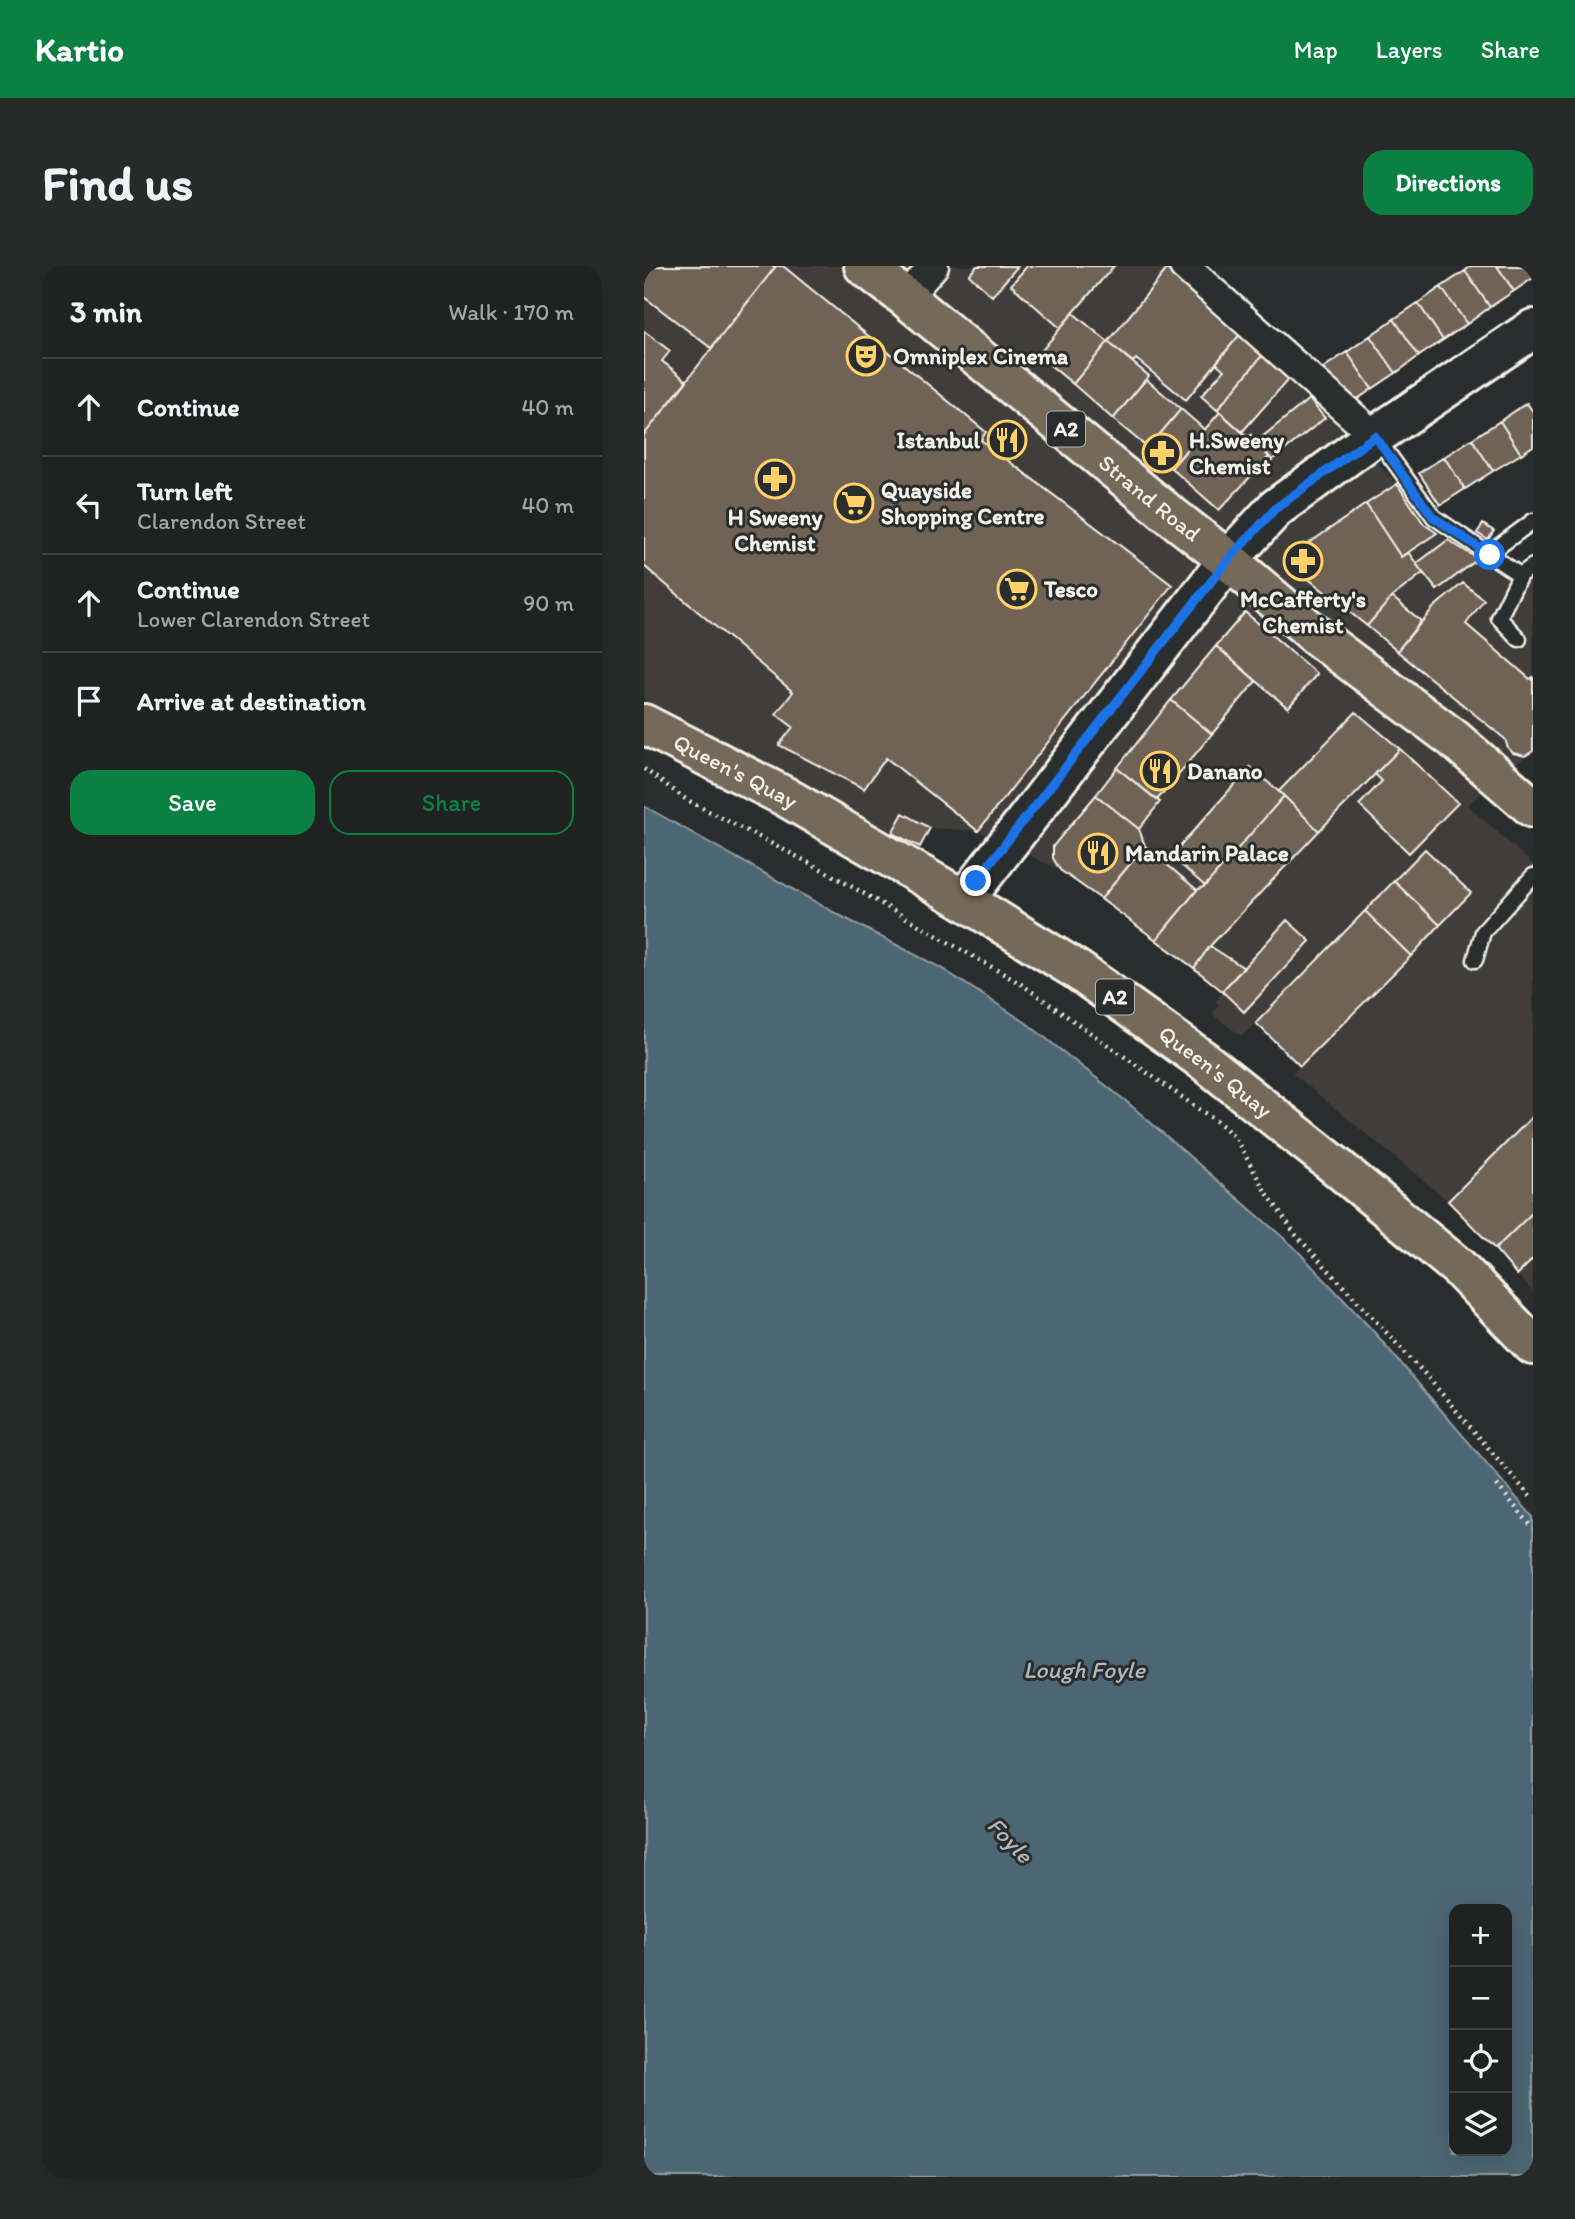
<!DOCTYPE html>
<html lang="en">
<head>
<meta charset="utf-8">
<style>
	:root { --surface:#202222; --page:#282a2a; --text:#f1f3f6; --muted:#a2a4a5; --line:#3d3f40; --accent:#0b8043 }
	body { margin:0; font-family:Itim,sans-serif; background:var(--page); color:var(--text) }
	.controls { position:absolute; right:21px; bottom:21px; display:grid; overflow:hidden; border-radius:14px; box-shadow:0 7px 28px #0002 }
	.controls button { width:63px; height:63px; display:grid; place-items:center; padding:0; border:0; border-bottom:2px solid var(--line); background:var(--surface); color:var(--text); font:35px sans-serif }
	.stop { position:absolute; width:21px; height:21px; margin:-16px; border:5px solid #1a73e8; border-radius:50%; background:#fff }
	.stop.end { background:#1a73e8; border-color:#fff; box-shadow:0 2px 7px #0008 }
	.list { margin:0; padding:0; list-style:none }
	h2 { display:flex; justify-content:space-between; align-items:center; height:91px; margin:0; padding:0 28px; font-size:30px }
	h2 small { font-size:23px; font-weight:400; color:var(--muted) }
	.list li { display:grid; grid-template-columns:46px 1fr auto; gap:21px; align-items:center; box-sizing:border-box; height:98px; padding:0 28px; border-top:2px solid var(--line) }
	.list b { display:block; font-size:26px; white-space:nowrap }
	.list p { margin:0; font-size:23px; white-space:nowrap; color:var(--muted) }
	.list em { font-size:23px; font-style:normal; color:var(--muted) }
	.actions { display:flex; gap:14px; padding:21px 28px }
	.actions a { flex:1; padding:16px 0; border:2px solid var(--accent); border-radius:21px; text-align:center; font-size:24px; color:var(--accent) }
	.actions .main { background:var(--accent); color:#fff }
	.icon { flex:none; width:38px; height:38px; fill:none; stroke:currentColor; stroke-width:2; stroke-linecap:round; stroke-linejoin:round }
	.map { position:relative; flex:none; width:889px; height:1911px; overflow:hidden; border-radius:21px }
	header { display:flex; align-items:center; gap:42px; box-sizing:border-box; height:98px; padding:0 35px; background:var(--accent); color:#fff }
	header strong { font-size:33px }
	nav { display:flex; gap:38px; margin-inline-start:auto; font-size:24px }
	.intro { display:flex; align-items:center; justify-content:space-between; box-sizing:border-box; height:168px; padding:0 42px }
	h1 { margin:0; font-size:49px }
	.button { padding:18px 32px; border-radius:21px; background:var(--accent); color:#fff; font-size:24px; font-weight:700 }
	main { display:flex; gap:42px; padding:0 42px }
	aside { flex:1; background:var(--surface); border-radius:21px; box-shadow:0 7px 28px #0002 }
	.map>svg:first-child { display:block }
	.built { fill:#3f3d3a }
	.water { fill:#4e6673; stroke:#909ea2; stroke-width:2; fill-rule:evenodd }
	.building { fill:#716257; stroke:#f4f1e8; stroke-width:2 }
	.lines { fill:none; stroke-linecap:round; stroke-linejoin:round }
	.service-casing { stroke:#f4f1e8; stroke-width:19 }
	.minor-casing { stroke:#f4f1e8; stroke-width:33 }
	.secondary-casing { stroke:#f4f1e8; stroke-width:44 }
	.primary-casing { stroke:#f4f1e8; stroke-width:44 }
	.trunk-casing { stroke:#f4f1e8; stroke-width:44 }
	.path { stroke:#f4f1e8; stroke-width:4.5; stroke-dasharray:2 5; stroke-linecap:butt }
	.service { stroke:#2a2d2e; stroke-width:14 }
	.minor { stroke:#2a2d2e; stroke-width:28 }
	.secondary { stroke:#2a2d2e; stroke-width:38 }
	.primary { stroke:#746a5a; stroke-width:38 }
	.trunk { stroke:#746a5a; stroke-width:38 }
	.route { stroke:#1a73e8; stroke-width:9 }
	.labels { text-anchor:middle; stroke-width:6; stroke-linejoin:round; paint-order:stroke }
	.shield { fill:#2a2d2e; stroke:#b7b6b0; stroke-width:2 }
	.shield-label { font-size:21px; font-weight:bold; fill:#f4f1e8 }
	.poi-label { font-size:23px; font-weight:bold; fill:#f4f1e8; stroke:#2a2d2e; text-anchor:start }
	.street-label { font-size:23px; fill:#f4f1e8; stroke:#2a2d2e }
	.water-label { font-size:24px; font-style:italic; fill:#b2b9b9; stroke:#2a2d2e }
</style>
</head>
<body>
<header>
<strong>Kartio</strong>
<nav><a>Map</a><a>Layers</a><a>Share</a></nav>
</header>
<div class="intro"><h1>Find us</h1><a class="button">Directions</a></div>
<main>
<aside>
<h2>3 min<small>Walk · 170 m</small></h2>
<ul class="list">
<li><svg class="icon" aria-label="ahead" viewBox="0 0 24 24"><path d="M12 20V5M6 11l6-6 6 6"/></svg><div><b>Continue</b></div><em>40 m</em></li>
<li><svg class="icon" aria-label="left" viewBox="0 0 24 24"><path d="M17 20v-9H6M10 6l-5 5 5 5"/></svg><div><b>Turn left</b><p>Clarendon Street</p></div><em>40 m</em></li>
<li><svg class="icon" aria-label="ahead" viewBox="0 0 24 24"><path d="M12 20V5M6 11l6-6 6 6"/></svg><div><b>Continue</b><p>Lower Clarendon Street</p></div><em>90 m</em></li>
<li><svg class="icon" aria-label="arrive" viewBox="0 0 24 24"><path d="M6 21V4h12l-3 4 3 4H6"/></svg><div><b>Arrive at destination</b></div></li>
</ul>
<div class="actions"><a class="main">Save</a><a>Share</a></div>
</aside>
<div class="map">
<svg width="889" height="1911" viewBox="0 0 889 1911">
	<rect width="100%" height="100%" fill="#2a2d2e"/>
	<filter id="ink" filterUnits="userSpaceOnUse"><feTurbulence type="fractalNoise" baseFrequency=".0143" numOctaves="2"/><feDisplacementMap in="SourceGraphic" scale="14" xChannelSelector="R" yChannelSelector="G"/><feConvolveMatrix kernelMatrix="1 2 1 2 8 2 1 2 1" color-interpolation-filters="sRGB"/></filter>
	<g filter="url(#ink)">
		<path class="built" d="M0,0H553L753,218L780,258L862,312L876,309L889,319V484L823,539L889,598V1026L804,935L648,807L656,800L612,758L597,770L568,748L575,739L572,736L578,725L457,633L416,604L334,565L286,562L276,581L0,433Z"/>
		<path class="water" d="M0,540L195,649L297,702L381,756L483,836L650,981L730,1066L889,1251V1911H0ZM810,1643H863V1885H810Z"/>
		<path class="building" d="M0,0H132L67,82L0,31Z
			M132,0H139L342,166L337,174L528,319L334,565L242,492L220,523L135,479L149,461L132,448L149,426L0,300V169Z
			M333,0H374L348,30L325,9Z
			M383,0H470L416,62L367,19Z
			M827,0H853L870,25L846,41L821,5Z
			M853,0H887L889,12L870,25Z
			M523,3L598,66L542,134L492,93L489,96L464,76Z
			M821,5L846,41L823,58L797,21Z
			M797,21L823,58L799,74L774,37Z
			M774,37L799,74L775,90L750,53Z
			M429,47L464,76L429,118L394,89Z
			M750,53L775,90L752,107L726,70Z
			M0,65L26,85L18,95L43,115L0,169Z
			M598,66L621,86L573,144L557,130L580,104L572,97Z
			M726,70L752,107L728,123L703,86Z
			M464,76L505,110L469,153L429,118Z
			M621,86L648,109L598,166L573,144Z
			M703,86L728,123L705,139L679,102Z
			M502,113L537,143L504,182L469,153Z
			M665,133L681,152L628,194L613,175Z
			M883,137L889,146V180L877,188L856,155Z
			M537,143L560,163L527,202L504,182Z
			M576,146L605,172L607,169L625,191L575,244L527,202Z
			M856,155L877,188L849,205L828,173Z
			M828,173L849,205L821,223L800,191Z
			M800,191L821,223L796,239L775,207Z
			M753,218L780,258L793,267L757,291L722,238Z
			M722,238L757,291L764,286L779,307L748,331L723,360L656,306L655,284Z
			M839,258L850,265L844,274L833,267Z
			M804,274L834,293L793,324L772,298Z
			M819,317L840,334L822,358L886,413L889,411V485L881,490L869,487L864,482L861,473L753,385L790,341Z
			M748,331L777,355L753,385L723,360Z
			M601,346L673,408L644,442L572,380Z
			M572,380L612,415L568,468L527,434Z
			M527,434L568,468L513,534L473,502Z
			M712,446L756,483L675,565L635,525Z
			M756,483L814,537L765,587L715,539L738,515L731,508Z
			M606,501L640,530L561,620L527,590Z
			M473,502L516,536L495,563L452,529Z
			M452,529L495,563L501,580L457,633L416,604L409,592V580Z
			M640,530L675,565L566,680L550,702L512,674L553,624L561,620Z
			M259,547L286,562L276,581L248,567Z
			M501,580L553,624L512,674L457,633Z
			M781,583L827,627L796,659L750,615Z
			M750,615L796,659L767,690L721,645Z
			M721,645L767,690L656,800L612,757Z
			M643,654L666,675L600,746L578,725Z
			M566,680L600,702L578,725L550,702Z
			M889,850V946L851,983L804,935Z
			M889,946V993L873,1009L851,983Z"/>
		<g class="lines">
			<defs>
				<path id="service" d="M732,171L790,251L846,289L854,281L889,255
					M846,289L876,309L855,352L875,373
					M876,309L889,300
					M831,694L839,666L889,610"/>
				<path id="minor" d="M540,0L731,170
					M262,32L290,0"/>
				<path id="secondary" d="M320,634L584,294L632,242L731,170L889,63"/>
				<g id="primary">
					<path id="s1" d="M220,0L262,32L520,244L584,294L674,371L810,473L889,542"/>
				</g>
				<g id="trunk">
					<path id="s2" d="M0,458L140,530L320,634L433,704L560,795L687,896L814,1001L889,1079"/>
				</g>
			</defs>
			<use href="#service" class="service-casing"/>
			<use href="#minor" class="minor-casing"/>
			<use href="#secondary" class="secondary-casing"/>
			<use href="#primary" class="primary-casing"/>
			<use href="#trunk" class="trunk-casing"/>
			<path class="path" d="M0,503L43,534L179,604L377,718L579,860L592,873L620,923L652,969L780,1107L889,1234
				M853,1219L889,1262"/>
			<use href="#service" class="service"/>
			<use href="#minor" class="minor"/>
			<use href="#secondary" class="secondary"/>
			<use href="#primary" class="primary"/>
			<use href="#trunk" class="trunk"/>
		</g>
	</g>
	<g class="lines" filter="url(#ink)">
		<path class="route" d="M332,615L584,294L632,242L731,170L789,251L846,289"/>
	</g>
	<defs>
		<symbol id="theatre-ring" viewBox="-11 -11 22 22"><circle r="9.5" fill="#2a2d2e" stroke="#ffd166" stroke-width="1.5"/><path d="M-5-5.5Q0-4 5-5.5V0Q5 5 0 6Q-5 5-5 0ZM-3.3-2.5H-1v1.5H-3.3ZM1-2.5H3.3v1.5H1ZM-2.8 1Q0 5.5 2.8 1Z" fill="#ffd166"/></symbol>
		<symbol id="restaurant-ring" viewBox="-11 -11 22 22"><circle r="9.5" fill="#2a2d2e" stroke="#ffd166" stroke-width="1.5"/><path d="M-5-6h1v4h1v-4h1v4h1v-4h1v5L-1.5 .5V6h-2V.5L-5-1ZM5-6V6H3V1.5H1.5Q1.5-4 5-6Z" fill="#ffd166"/></symbol>
		<symbol id="pharmacy-ring" viewBox="-11 -11 22 22"><circle r="9.5" fill="#2a2d2e" stroke="#ffd166" stroke-width="1.5"/><path d="M-2-6h4v4h4v4h-4v4h-4v-4h-4v-4h4Z" fill="#ffd166"/></symbol>
		<symbol id="supermarket-ring" viewBox="-11 -11 22 22"><circle r="9.5" fill="#2a2d2e" stroke="#ffd166" stroke-width="1.5"/><path d="M-6-5.5h2.5l.6 2H6L4.5 2H-2.5L-4.4-4H-6ZM-1.5 3.2a1.3 1.3 0 1 0 .1 0ZM3 3.2a1.3 1.3 0 1 0 .1 0Z" fill="#ffd166"/></symbol>
	</defs>
	<g fill-rule="evenodd">
		<use href="#theatre-ring" x="200" y="68" width="44" height="44"/>
		<use href="#restaurant-ring" x="341" y="152" width="44" height="44"/>
		<use href="#pharmacy-ring" x="496" y="165" width="44" height="44"/>
		<use href="#pharmacy-ring" x="109" y="191" width="44" height="44"/>
		<use href="#supermarket-ring" x="188" y="215" width="44" height="44"/>
		<use href="#pharmacy-ring" x="637" y="273" width="44" height="44"/>
		<use href="#supermarket-ring" x="351" y="301" width="44" height="44"/>
		<use href="#restaurant-ring" x="494" y="483" width="44" height="44"/>
		<use href="#restaurant-ring" x="432" y="565" width="44" height="44"/>
	</g>
	<g class="labels">
		<g class="shield">
			<rect x="403" y="145.5" width="38" height="35" rx="5"/>
			<rect x="452" y="713.5" width="38" height="35" rx="5"/>
		</g>
		<g class="shield-label">
			<text x="422" y="170">A2</text>
			<text x="471" y="738">A2</text>
		</g>
		<g class="poi-label">
			<text x="249" y="98">Omniplex Cinema</text>
			<text x="336" y="182" text-anchor="end">Istanbul</text>
			<text x="545" y="182">H.Sweeny<tspan x="545" dy="26">Chemist</tspan></text>
			<text x="237" y="232">Quayside<tspan x="237" dy="26">Shopping Centre</tspan></text>
			<text x="131" y="259" text-anchor="middle">H Sweeny<tspan x="131" dy="26">Chemist</tspan></text>
			<text x="400" y="331">Tesco</text>
			<text x="659" y="341" text-anchor="middle">McCafferty's<tspan x="659" dy="26">Chemist</tspan></text>
			<text x="543" y="513">Danano</text>
			<text x="481" y="595">Mandarin Palace</text>
		</g>
		<g class="street-label">
			<text dy="8" stroke="none"><textPath href="#s1" startOffset="368">Strand Road</textPath></text>
			<text dy="8" stroke="none"><textPath href="#s2" startOffset="103">Queen's Quay</textPath></text>
			<text dy="8" stroke="none"><textPath href="#s2" startOffset="670">Queen's Quay</textPath></text>
		</g>
		<g class="water-label">
			<text x="440" y="1412">Lough Foyle</text>
			<text transform="translate(366 1574) rotate(46)" y="8">Foyle</text>
		</g>
	</g>
</svg>
<div class="controls">
<button>+</button>
<button>−</button>
<button><svg class="icon" aria-label="locate" viewBox="0 0 24 24"><circle cx="12" cy="12" r="6"/><path d="M12 2v4M12 18v4M2 12h4M18 12h4"/></svg></button>
<button><svg class="icon" aria-label="layers" viewBox="0 0 24 24"><path d="M12 4l9 5-9 5-9-5zM3 14l9 5 9-5"/></svg></button>
</div>
<div class="stop" style="left:846px;top:289px"></div>
<div class="stop end" style="left:332px;top:615px"></div>
</div>
</main>
</body>
</html>
